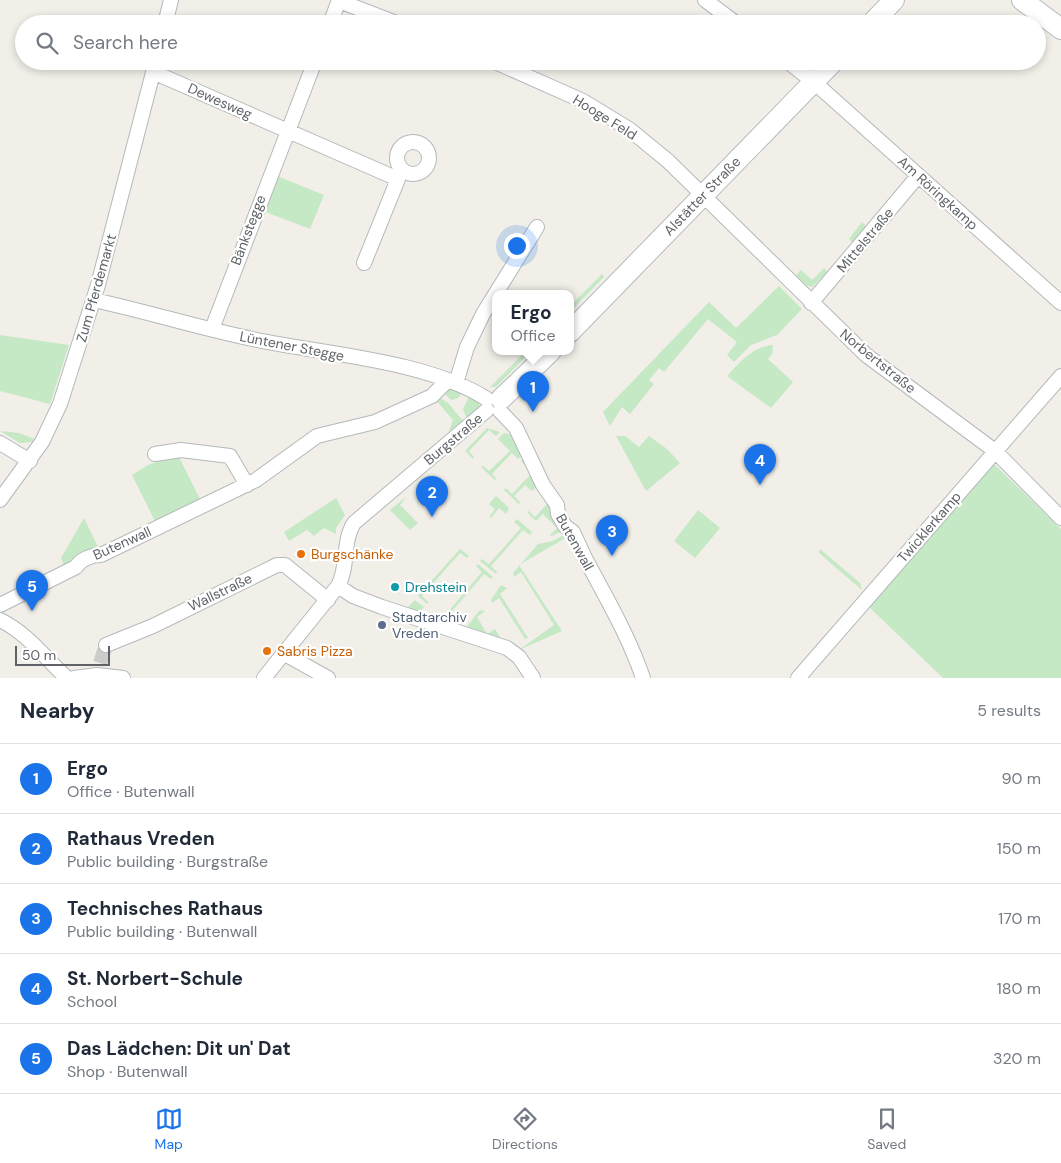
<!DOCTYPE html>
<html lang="en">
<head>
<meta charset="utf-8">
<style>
	:root { --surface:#fff; --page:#f6f6f7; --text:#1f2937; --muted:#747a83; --line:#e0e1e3; --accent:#1a73e8 }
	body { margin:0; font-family:"DM Sans",sans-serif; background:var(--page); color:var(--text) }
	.scale { position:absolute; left:15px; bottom:12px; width:95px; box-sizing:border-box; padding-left:5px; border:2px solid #5f6368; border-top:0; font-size:14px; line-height:18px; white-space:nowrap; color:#5f6368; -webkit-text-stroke:4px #fff; paint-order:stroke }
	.you { position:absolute; left:516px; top:245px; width:18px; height:18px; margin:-12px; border:4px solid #fff; border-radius:50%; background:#1a73e8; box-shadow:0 0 0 8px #1a73e833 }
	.badge { display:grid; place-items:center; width:32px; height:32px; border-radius:50%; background:var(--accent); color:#fff; font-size:16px; font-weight:700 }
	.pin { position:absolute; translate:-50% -41px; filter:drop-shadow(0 1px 2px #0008) }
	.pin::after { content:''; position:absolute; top:26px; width:18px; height:15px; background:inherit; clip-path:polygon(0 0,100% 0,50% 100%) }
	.popup { position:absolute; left:492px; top:290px; width:82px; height:65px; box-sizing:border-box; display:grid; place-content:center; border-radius:10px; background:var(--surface); filter:drop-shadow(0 1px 4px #0005); font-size:16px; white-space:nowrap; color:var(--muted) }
	.popup b { font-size:19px; color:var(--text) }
	.popup::after { content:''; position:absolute; left:50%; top:100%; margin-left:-10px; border:10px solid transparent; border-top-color:var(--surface) }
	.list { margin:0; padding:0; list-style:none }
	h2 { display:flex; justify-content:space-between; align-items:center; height:65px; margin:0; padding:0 20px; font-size:21px }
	h2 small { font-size:16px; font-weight:400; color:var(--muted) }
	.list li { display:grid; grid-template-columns:32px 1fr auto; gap:15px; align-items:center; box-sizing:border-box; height:70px; padding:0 20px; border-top:1px solid var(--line) }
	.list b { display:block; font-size:19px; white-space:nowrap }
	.list p { margin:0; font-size:16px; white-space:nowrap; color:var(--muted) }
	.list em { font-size:16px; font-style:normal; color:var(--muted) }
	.icon { flex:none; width:28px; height:28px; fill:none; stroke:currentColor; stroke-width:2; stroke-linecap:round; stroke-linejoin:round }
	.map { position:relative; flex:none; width:1061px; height:678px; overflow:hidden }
	.search { position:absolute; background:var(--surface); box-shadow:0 2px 8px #0003; left:15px; right:15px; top:15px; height:55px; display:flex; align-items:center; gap:12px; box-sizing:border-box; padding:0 18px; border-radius:28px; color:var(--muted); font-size:19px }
	.sheet { height:415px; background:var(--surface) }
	nav { display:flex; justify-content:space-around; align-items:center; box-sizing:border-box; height:70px; border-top:1px solid var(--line); background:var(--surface); font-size:14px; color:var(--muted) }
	nav a { display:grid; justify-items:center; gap:2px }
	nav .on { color:var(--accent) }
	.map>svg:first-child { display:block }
	.green { fill:#c5e8c5 }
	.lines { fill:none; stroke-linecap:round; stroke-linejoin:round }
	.street-tunnel { stroke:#ccccc8; stroke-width:14; stroke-dasharray:14 7; stroke-linecap:butt }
	.street-casing { stroke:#b5b8bc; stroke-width:16 }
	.secondary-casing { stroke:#b6babf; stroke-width:22 }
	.street { stroke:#fff; stroke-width:14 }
	.secondary { stroke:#fff; stroke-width:20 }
	.food-dot { fill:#e8710a; stroke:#fff; stroke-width:2 }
	.culture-dot { fill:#0f9aa8; stroke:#fff; stroke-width:2 }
	.service-dot { fill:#5c6f8a; stroke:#fff; stroke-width:2 }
	.labels { text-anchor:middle; stroke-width:4.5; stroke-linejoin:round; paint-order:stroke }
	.street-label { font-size:14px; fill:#5f6368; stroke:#fff }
	.food-label { font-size:14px; fill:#c56008; stroke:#fff; text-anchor:start }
	.culture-label { font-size:14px; fill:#0d838f; stroke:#fff; text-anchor:start }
	.service-label { font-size:14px; fill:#4e5e75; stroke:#fff; text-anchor:start }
</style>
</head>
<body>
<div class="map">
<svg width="1061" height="678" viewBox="0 0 1061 678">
	<rect width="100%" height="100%" fill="#f1efe8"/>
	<path class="green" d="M277,176L324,195L310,229L263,211Z
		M862,222L867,227L853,243L849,239Z
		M824,268L827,272L812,287L806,285L796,275L801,270L812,280Z
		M602,274L604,277L571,311V305Z
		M779,286L802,309L777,335L751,345L734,362L727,355L737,342L708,319L664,372L659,368L649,380L654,384L630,414L622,407L610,426L603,412L709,302L736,328Z
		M0,335L69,345L50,404L0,391Z
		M773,345L772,354L768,359L793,382L771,408L727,376C741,361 752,347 773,345Z
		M526,351H531L496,387H490Z
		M452,388L462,393L458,398L451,400L444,393Z
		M439,397L449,404L463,421L449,431L453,420L435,399Z
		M469,397L478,401L481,409L468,421L463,409Z
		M487,428L500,432L496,436L489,430L469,451L474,457L473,459L465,451Z
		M0,431L19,433L34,439L33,442L20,443Z
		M504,433L513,435L523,454L518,459L512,453L492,474L497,480L496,481L481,467L483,466L489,471L510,451L498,439Z
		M616,436H625L639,447L649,436L667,449L680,463L646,491Z
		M178,455L201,501L156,523L132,475L148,465Z
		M525,457L544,491L541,494L535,488L532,491L525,485L514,496L520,502L519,504L504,490L506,488L512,494L532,473L521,461Z
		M993,463L1061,529V678H943L868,606Z
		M545,494L562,531L552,536L550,535L557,528L543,514L536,521L527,512L529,511L535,517L549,502Z
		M496,496L509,508L506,514L499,508L491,518L489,517L495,509L489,504Z
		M406,497L400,505L418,523L410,530L390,510Z
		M336,498L345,515L336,528V534L324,528L314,536L307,530L289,541L284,532Z
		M698,510L720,528L695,558L674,541Z
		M84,518L99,549L65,569L61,558Z
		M517,519L532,532L530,535L523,530L491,566L497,572L496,574L480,561L482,559L489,564L521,528L514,522Z
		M567,533L569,536L519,565L562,631L519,650L554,625L521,572L514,577L513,573L538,544L553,541Z
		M460,549L469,556L467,558L460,553L422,596L428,602L427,604L418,596Z
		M820,549L860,583L862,590L819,553Z
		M478,564L493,577L491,579L484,574L447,617L453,623L432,617L434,614L442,619L482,572L476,566Z
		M501,585L507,588L500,594L528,638L525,639L499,598L492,603L491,600Z
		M415,600L424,607L419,612L406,609Z
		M483,610L484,612L477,617L487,634L495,629L502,641L466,628L479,611Z"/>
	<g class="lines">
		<path class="street-tunnel" d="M100,663L106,645"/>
		<defs>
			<path id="street" d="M705,0L737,24
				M339,1L399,24
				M165,24L171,0
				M330,24L339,0
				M493,61L583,101L629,129L668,161L866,355L995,451L1061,518
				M787,61L815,83L1061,303
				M153,72L398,179L364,263
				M397 158a16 16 0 1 1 32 0a16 16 0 1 1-32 0Z
				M94,300C149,312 202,329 257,340C326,354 428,361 487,399
				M811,303L918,176
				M212,329L315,61
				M456,383L467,347L483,314L537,227
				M500,411L516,428L543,485L557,505L558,514L565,526L573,532L584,556C605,596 628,634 643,678
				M0,443L30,461
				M155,454L181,450L230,456L247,485
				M0,500L42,442L60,404L98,285L156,61
				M338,586L353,596L382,607L507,648L519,657L533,678
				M0,605L76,567C81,559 92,555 101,555L256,480L317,436L375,422L432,396L447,381
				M0,620C27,633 45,658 67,678
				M106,645L153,626L277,565H285L328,600
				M283,653L328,678
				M74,678L97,675L123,678
				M264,678L338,586C349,566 342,542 354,523L487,410
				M798,678L1061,376"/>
			<path id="secondary" d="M1022,0L1061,29
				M871,24L894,0
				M570,332L834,61
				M501,399L551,351"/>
		</defs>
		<use href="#street" class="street-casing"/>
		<use href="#secondary" class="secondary-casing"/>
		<use href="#street" class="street"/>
		<use href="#secondary" class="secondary"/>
	</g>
	<g class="food-dot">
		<circle cx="301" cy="554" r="5"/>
		<circle cx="267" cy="651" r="5"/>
	</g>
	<circle class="culture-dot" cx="395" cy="587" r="5"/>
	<circle class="service-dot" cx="382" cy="625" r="5"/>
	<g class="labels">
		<g class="street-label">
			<text transform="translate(220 101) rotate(24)" y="5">Dewesweg</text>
			<text transform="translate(605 117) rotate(32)" y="5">Hooge Feld</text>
			<text transform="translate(938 193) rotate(42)" y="5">Am Röringkamp</text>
			<text transform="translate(702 196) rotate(-46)" y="5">Alstätter Straße</text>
			<text transform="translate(248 230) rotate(-69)" y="5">Bänkstegge</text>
			<text transform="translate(865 240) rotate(-50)" y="5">Mittelstraße</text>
			<text transform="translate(96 288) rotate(-74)" y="5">Zum Pferdemarkt</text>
			<text transform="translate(292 346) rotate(11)" y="5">Lüntener Stegge</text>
			<text transform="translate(878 361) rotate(39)" y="5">Norbertstraße</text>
			<text transform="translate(453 439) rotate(-40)" y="5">Burgstraße</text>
			<text transform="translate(929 527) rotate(-49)" y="5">Twicklerkamp</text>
			<text transform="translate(575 542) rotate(61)" y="5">Butenwall</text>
			<text transform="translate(122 543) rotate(-24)" y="5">Butenwall</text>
			<text transform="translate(220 592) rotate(-26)" y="5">Wallstraße</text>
		</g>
		<g class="food-label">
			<text x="311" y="559">Burgschänke</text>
			<text x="277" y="656">Sabris Pizza</text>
		</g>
		<g class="culture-label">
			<text x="405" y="592">Drehstein</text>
		</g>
		<g class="service-label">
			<text x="392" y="622">Stadtarchiv<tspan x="392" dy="16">Vreden</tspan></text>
		</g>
	</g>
</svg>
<div class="scale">50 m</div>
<div class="you"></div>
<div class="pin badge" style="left:533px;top:412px">1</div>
<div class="popup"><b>Ergo</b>Office</div>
<div class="pin badge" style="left:432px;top:517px">2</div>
<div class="pin badge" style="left:612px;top:556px">3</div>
<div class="pin badge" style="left:760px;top:485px">4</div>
<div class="pin badge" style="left:32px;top:611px">5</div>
<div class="search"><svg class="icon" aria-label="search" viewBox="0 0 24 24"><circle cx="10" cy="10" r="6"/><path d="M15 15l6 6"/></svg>Search here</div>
</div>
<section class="sheet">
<h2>Nearby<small>5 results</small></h2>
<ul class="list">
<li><span class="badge">1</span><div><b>Ergo</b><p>Office · Butenwall</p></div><em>90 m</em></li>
<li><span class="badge">2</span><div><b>Rathaus Vreden</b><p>Public building · Burgstraße</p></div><em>150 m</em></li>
<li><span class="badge">3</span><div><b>Technisches Rathaus</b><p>Public building · Butenwall</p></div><em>170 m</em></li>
<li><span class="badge">4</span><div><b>St. Norbert-Schule</b><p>School</p></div><em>180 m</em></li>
<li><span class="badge">5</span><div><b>Das Lädchen: Dit un' Dat</b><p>Shop · Butenwall</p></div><em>320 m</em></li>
</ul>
</section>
<nav>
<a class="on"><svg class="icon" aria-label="map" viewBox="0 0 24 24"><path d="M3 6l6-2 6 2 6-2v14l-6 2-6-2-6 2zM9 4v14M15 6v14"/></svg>Map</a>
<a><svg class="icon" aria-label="directions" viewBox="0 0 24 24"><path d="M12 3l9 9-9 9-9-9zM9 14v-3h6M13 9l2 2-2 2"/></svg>Directions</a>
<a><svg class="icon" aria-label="saved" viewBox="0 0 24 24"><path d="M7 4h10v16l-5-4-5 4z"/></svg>Saved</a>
</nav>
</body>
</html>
